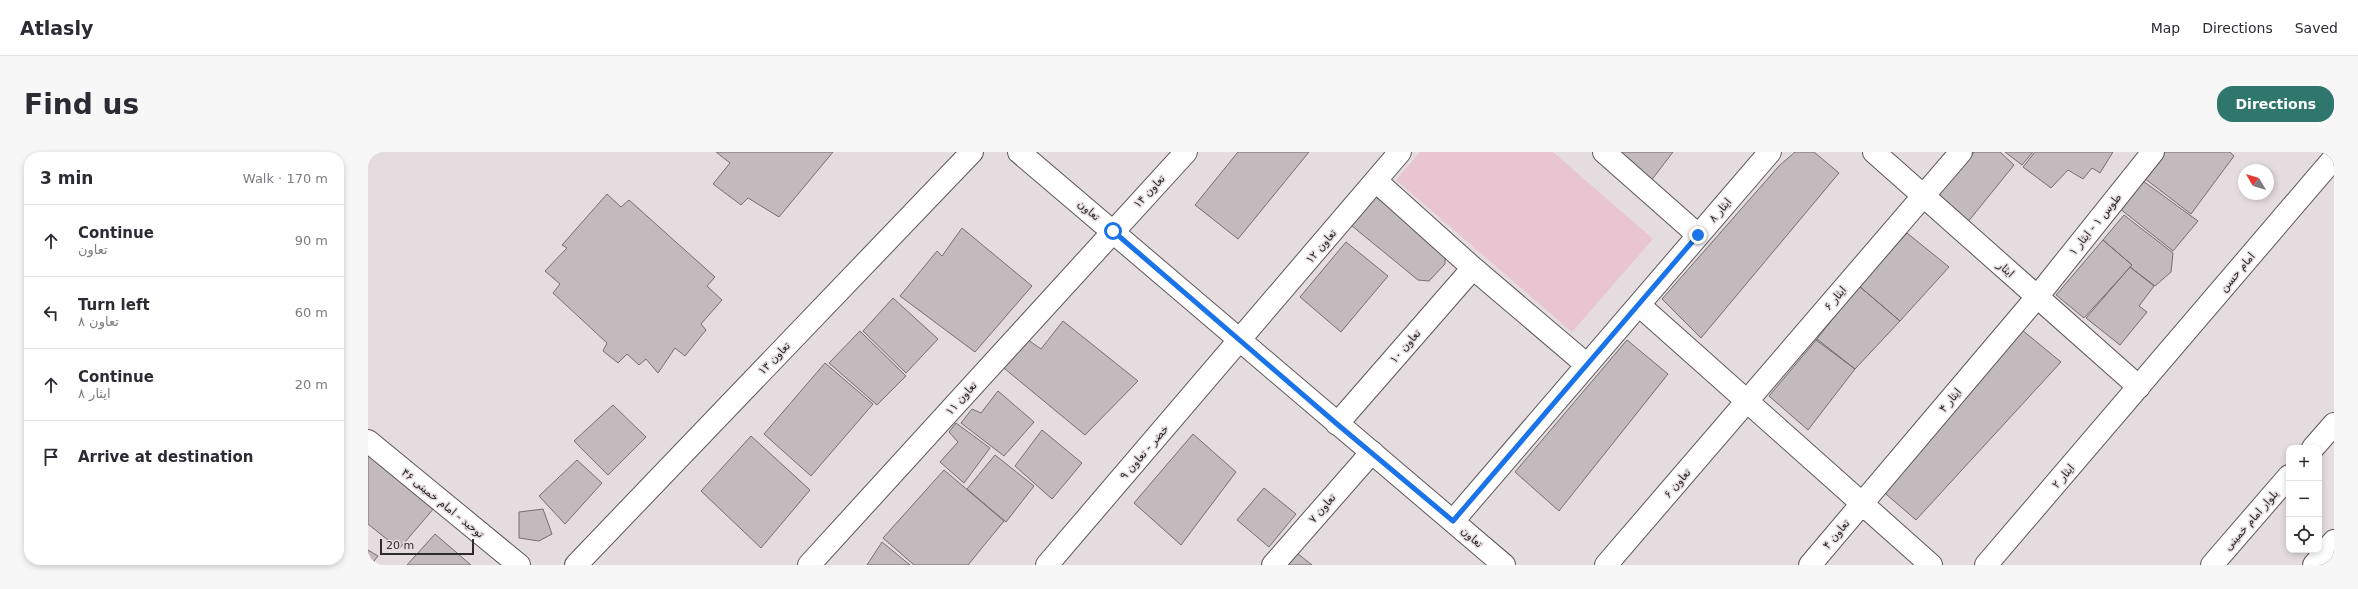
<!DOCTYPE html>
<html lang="en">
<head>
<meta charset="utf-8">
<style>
	:root { --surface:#fff; --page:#f7f7f7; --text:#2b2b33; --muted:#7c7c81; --line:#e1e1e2; --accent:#2f766d }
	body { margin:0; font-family:"DejaVu Sans",Vazirmatn,sans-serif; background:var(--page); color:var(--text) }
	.controls { position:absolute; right:12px; bottom:12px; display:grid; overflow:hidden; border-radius:8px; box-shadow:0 2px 6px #0003 }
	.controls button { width:36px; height:36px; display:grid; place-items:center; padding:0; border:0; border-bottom:1px solid var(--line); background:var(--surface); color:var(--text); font:20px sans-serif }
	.compass { position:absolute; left:1870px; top:12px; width:36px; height:36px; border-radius:50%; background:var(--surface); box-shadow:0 2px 6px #0003; rotate:308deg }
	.scale { position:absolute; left:12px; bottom:10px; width:94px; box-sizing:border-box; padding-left:4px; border:2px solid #2e2b2c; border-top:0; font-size:11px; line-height:14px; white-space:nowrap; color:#2e2b2c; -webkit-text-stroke:3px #e4dcdf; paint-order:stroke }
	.stop { position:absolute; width:12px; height:12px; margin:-9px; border:3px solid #1a73e8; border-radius:50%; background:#fff }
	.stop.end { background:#1a73e8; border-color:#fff; box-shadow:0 1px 4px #0008 }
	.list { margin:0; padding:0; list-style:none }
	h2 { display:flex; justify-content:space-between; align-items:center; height:52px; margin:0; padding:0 16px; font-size:17px }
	h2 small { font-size:13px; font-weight:400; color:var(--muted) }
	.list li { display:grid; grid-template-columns:26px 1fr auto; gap:12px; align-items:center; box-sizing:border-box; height:72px; padding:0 16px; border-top:1px solid var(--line) }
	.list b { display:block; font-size:15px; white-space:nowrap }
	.list p { margin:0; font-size:13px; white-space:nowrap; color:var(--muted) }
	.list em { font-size:13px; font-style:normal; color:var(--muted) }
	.icon { flex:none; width:22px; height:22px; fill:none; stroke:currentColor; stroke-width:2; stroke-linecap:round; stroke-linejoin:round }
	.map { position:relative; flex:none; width:1966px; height:413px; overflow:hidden; border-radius:16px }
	header { display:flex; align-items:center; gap:24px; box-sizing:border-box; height:56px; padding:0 20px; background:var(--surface); border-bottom:1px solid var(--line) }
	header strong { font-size:19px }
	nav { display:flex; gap:22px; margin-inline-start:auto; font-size:14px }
	.intro { display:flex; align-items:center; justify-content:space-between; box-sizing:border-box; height:96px; padding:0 24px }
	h1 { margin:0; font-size:28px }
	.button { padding:10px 18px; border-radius:16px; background:var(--accent); color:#fff; font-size:14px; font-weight:700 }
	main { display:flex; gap:24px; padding:0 24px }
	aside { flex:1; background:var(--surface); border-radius:16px; box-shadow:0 2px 6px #0003 }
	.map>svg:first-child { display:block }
	.green { fill:#e9c4d1 }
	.building { fill:#c2babd; stroke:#766f71 }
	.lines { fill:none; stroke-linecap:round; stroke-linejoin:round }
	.minor-casing { stroke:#5e5659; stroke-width:24 }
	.secondary-casing { stroke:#5e5659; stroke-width:24 }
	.primary-casing { stroke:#5e5659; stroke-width:24 }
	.minor { stroke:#fff; stroke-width:22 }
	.secondary { stroke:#fff; stroke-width:22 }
	.primary { stroke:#fff; stroke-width:22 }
	.route { stroke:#1a73e8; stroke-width:5 }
	.labels { text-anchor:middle; stroke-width:3; stroke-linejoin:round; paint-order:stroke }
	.street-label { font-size:11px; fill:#2e2b2c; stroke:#e4dcdf }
</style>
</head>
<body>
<header>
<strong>Atlasly</strong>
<nav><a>Map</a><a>Directions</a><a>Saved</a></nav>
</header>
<div class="intro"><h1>Find us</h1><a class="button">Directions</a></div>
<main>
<aside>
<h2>3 min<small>Walk · 170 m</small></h2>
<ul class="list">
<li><svg class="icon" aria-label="ahead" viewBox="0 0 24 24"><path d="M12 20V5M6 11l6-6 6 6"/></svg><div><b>Continue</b><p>تعاون</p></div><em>90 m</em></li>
<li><svg class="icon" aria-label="left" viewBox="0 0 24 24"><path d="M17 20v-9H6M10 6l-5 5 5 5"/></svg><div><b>Turn left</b><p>تعاون ۸</p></div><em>60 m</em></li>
<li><svg class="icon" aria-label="ahead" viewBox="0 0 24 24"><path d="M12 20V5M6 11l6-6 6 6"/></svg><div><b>Continue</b><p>ایثار ۸</p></div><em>20 m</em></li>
<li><svg class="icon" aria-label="arrive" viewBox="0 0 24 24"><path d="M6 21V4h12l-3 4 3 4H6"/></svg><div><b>Arrive at destination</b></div></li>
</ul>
</aside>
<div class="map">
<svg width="1966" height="413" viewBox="0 0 1966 413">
	<rect width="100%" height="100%" fill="#e4dcdf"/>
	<path class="green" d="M1052,0H1185L1285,87L1204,180L1028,28Z"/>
	<path class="building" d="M348,0H465L411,65L380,46L373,53L345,32L362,11Z
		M870,0H941L870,87L827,53Z
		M1239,0H1305L1279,34Z
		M1427,0H1446L1471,21L1333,186L1294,147L1411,14Z
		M1606,0H1632L1646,13L1599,71L1568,46Z
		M1637,0H1665L1654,13Z
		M1667,0H1745L1732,21L1724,16L1715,27L1700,18L1683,36L1655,15Z
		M1797,0H1862L1866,4L1823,62L1776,26Z
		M1775,29L1830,69L1805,99L1751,56Z
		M1003,41L1077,100V112L1061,129L1050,128L978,69Z
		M239,42L253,55L261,48L347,125L339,134L354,148L333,172L338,178L317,204L307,196L290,221L278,207L271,213L259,202L250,211L235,199L239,191L185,141L192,132L177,119L199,96L194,93Z
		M1756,63L1805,101L1803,120L1787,134L1762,115L1764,113L1735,88Z
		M594,76L664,134L607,200L532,144L569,99L574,104Z
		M1539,81L1581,115L1532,169L1491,134Z
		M1735,88L1764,113L1716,166L1688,143Z
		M978,90L1020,124L973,180L932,145Z
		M1762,115L1786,134L1771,154L1779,160L1752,193L1718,166Z
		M1491,134L1532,169L1487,217L1448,188Z
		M525,146L570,187L538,221L495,179Z
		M695,169L770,229L717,283L631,212L656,185L673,197Z
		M1648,173L1693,210L1548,368L1511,336Z
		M492,179L538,224L509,253L461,211Z
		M1449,187L1487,217L1440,278L1401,244Z
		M1259,188L1300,222L1191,359L1147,320Z
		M457,211L505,252L443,324L396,282Z
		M630,239L666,270L636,304L593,271L604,257L613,261Z
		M245,253L278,285L240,323L206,289Z
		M588,271L622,296L596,331L572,310L590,290L581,280Z
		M674,278L714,311L684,347L647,314Z
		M825,282L868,320L813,393L766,351Z
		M383,284L442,338L393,396L333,339Z
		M0,303L67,355L31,397L0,372Z
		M627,303L666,334L638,370L599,337Z
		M209,308L234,331L197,372L171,344Z
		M576,318L636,369L600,413H546L515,386Z
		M896,336L928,362L901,395L869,368Z
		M175,357L184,382L171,389L151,386V360Z
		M67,382L103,413H39Z
		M514,390L542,413H499Z
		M0,398L10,404L3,413H0Z
		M929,401L944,413H918Z"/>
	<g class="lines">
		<defs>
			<path id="minor" d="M1236,0L1330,83
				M1506,0L1771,235
				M1008,29L1105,116L1219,213
				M1271,153L1563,413
				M969,272L1105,116
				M0,289L151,413
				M1085,369L1402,0
				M208,413L604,0
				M441,413L818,0
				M679,413L1032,0
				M905,413L1004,300
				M1238,413L1593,0
				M1442,413L1669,145L1785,0
				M1618,413L1966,6"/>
			<path id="secondary" d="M651,0L1136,413"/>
			<path id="primary" d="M1945,296L1966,272
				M1844,413L1921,324
				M1946,413L1966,389"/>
		</defs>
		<use href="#minor" class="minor-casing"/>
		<use href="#secondary" class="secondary-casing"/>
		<use href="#primary" class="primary-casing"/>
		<use href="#minor" class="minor"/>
		<use href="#secondary" class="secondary"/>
		<use href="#primary" class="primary"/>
	</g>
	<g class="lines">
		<path class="route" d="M745,79L969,272L1085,369L1330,83"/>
	</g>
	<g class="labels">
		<g class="street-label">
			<text transform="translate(781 39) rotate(-47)" y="4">تعاون ۱۴</text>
			<text transform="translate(721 58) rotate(40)" y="4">تعاون</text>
			<text transform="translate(1352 58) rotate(-49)" y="4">ایثار ۸</text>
			<text transform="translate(1727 72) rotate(-51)" y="4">طوس ۱ - ایثار ۱</text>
			<text transform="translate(953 94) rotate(-50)" y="4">تعاون ۱۲</text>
			<text transform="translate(1638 117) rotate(42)" y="4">ایثار</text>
			<text transform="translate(1869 120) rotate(-50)" y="4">امام حسن</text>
			<text transform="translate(1467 146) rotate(-49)" y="4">ایثار ۶</text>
			<text transform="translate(1037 194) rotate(-49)" y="4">تعاون ۱۰</text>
			<text transform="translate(406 206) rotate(-46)" y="4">تعاون ۱۳</text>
			<text transform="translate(593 246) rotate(-48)" y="4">تعاون ۱۱</text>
			<text transform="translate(1582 248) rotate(-50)" y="4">ایثار ۴</text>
			<text transform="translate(776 300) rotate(-49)" y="4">خضر - تعاون ۹</text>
			<text transform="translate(1695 324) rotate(-49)" y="4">ایثار ۲</text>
			<text transform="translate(1309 331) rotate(-49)" y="4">تعاون ۶</text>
			<text transform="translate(75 351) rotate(39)" y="4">توحید - امام خمینی ۴۶</text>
			<text transform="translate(954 356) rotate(-49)" y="4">تعاون ۷</text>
			<text transform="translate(1883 368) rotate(-49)" y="4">بلوار امام خمینی</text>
			<text transform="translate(1468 382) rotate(-50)" y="4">تعاون ۴</text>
			<text transform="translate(1104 385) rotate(41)" y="4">تعاون</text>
		</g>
	</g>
</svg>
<div class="controls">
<button>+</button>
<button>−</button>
<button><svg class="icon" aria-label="locate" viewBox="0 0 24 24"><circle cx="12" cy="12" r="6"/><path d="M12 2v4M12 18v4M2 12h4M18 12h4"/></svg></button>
</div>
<svg class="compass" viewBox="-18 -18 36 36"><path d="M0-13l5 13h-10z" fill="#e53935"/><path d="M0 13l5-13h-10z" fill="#7c7c81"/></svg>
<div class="scale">20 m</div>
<div class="stop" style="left:745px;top:79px"></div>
<div class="stop end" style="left:1330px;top:83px"></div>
</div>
</main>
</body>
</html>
